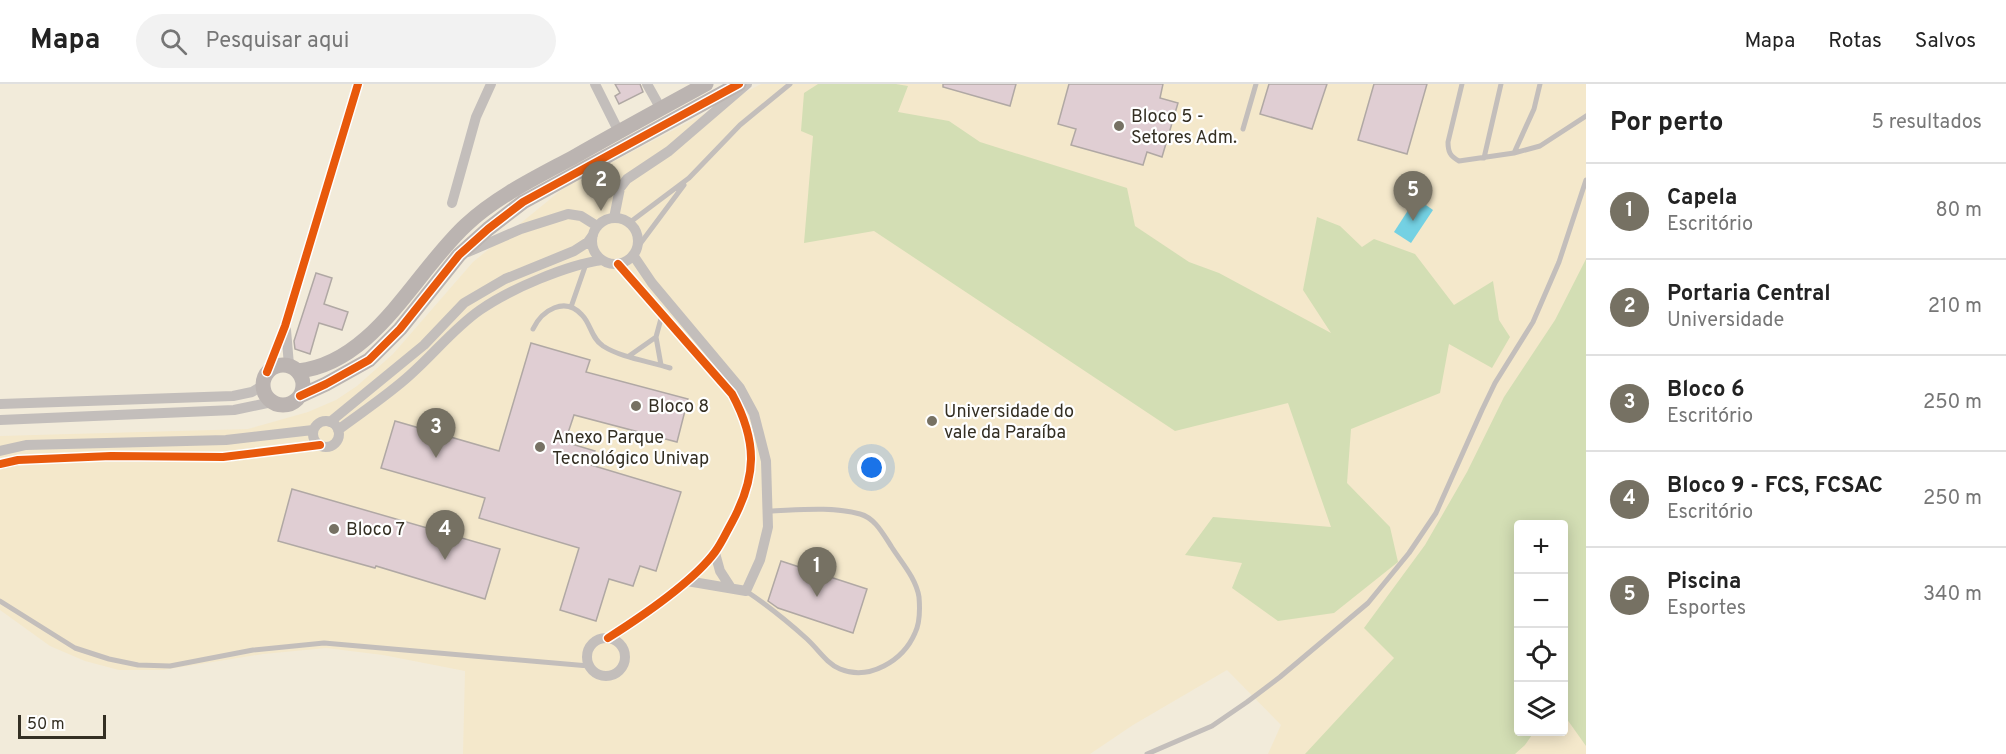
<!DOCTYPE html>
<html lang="pt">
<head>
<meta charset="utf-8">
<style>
	:root { --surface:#fff; --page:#f2f2f2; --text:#222; --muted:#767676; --line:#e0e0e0; --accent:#767163 }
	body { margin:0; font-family:Overpass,sans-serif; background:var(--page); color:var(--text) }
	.controls { position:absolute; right:18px; bottom:18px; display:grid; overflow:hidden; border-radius:6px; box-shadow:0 3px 15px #0003 }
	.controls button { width:54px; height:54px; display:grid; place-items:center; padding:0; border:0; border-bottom:2px solid var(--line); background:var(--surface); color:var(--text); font:30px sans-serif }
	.scale { position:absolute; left:18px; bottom:15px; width:88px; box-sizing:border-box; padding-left:6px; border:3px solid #342f23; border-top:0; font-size:16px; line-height:21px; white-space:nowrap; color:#342f23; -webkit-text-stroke:4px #fff; paint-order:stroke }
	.you { position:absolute; left:872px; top:384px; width:21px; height:21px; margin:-15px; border:4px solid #fff; border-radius:50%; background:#1a73e8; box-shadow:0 0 0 9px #1a73e833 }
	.badge { display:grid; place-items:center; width:39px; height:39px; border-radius:50%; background:var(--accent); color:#fff; font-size:20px; font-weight:700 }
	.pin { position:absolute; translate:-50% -50px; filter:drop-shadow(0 2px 3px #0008) }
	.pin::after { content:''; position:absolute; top:32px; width:21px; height:18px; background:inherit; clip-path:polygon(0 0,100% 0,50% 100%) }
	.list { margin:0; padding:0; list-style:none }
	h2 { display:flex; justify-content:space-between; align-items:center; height:78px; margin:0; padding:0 24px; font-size:26px }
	h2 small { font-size:20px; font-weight:400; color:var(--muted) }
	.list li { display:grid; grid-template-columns:39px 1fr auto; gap:18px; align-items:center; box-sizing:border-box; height:96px; padding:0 24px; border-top:2px solid var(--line) }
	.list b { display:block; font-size:22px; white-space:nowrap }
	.list p { margin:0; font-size:20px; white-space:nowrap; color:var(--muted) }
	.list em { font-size:20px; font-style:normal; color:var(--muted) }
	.icon { flex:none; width:33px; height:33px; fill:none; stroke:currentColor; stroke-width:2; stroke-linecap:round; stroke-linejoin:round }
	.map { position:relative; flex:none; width:1586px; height:670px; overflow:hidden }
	header { display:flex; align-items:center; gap:36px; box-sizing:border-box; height:84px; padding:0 30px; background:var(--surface); border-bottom:2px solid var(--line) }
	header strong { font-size:28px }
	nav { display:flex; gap:33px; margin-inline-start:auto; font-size:21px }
	.search { width:420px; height:54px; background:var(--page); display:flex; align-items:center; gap:15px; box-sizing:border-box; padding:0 21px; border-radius:33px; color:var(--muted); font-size:22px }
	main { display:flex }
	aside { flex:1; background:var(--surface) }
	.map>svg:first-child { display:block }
	.built { fill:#f4e8cb; fill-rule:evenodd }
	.green { fill:#d3deb4 }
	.water { fill:#74d1e3 }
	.building { fill:#e0ced3; stroke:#b0a8a4; stroke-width:1.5 }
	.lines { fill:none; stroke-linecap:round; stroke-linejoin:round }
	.lane { stroke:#c3bebb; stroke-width:5 }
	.street { stroke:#c3bebb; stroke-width:10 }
	.secondary { stroke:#bbb4b1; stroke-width:15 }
	.cycleway-casing { stroke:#fff; stroke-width:11 }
	.cycleway { stroke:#e8590c; stroke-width:8 }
	.poi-dot { fill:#767163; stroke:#fff; stroke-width:2 }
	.labels { text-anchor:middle; stroke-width:4.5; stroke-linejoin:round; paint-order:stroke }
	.poi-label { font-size:18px; fill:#342f23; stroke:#fff; text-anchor:start }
</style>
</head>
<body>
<header>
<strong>Mapa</strong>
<div class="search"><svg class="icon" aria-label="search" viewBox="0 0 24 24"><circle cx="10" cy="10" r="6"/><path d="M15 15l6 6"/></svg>Pesquisar aqui</div>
<nav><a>Mapa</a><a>Rotas</a><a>Salvos</a></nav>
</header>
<main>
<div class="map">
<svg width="1586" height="670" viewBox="0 0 1586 670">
	<rect width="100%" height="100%" fill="#f2ebda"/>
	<path class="built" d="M761,0H1586V670H1268L1281,641L1227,586L1133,641L1090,670H463L465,587L383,571L326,564L263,570L163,586H119L85,577L50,562L0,526V352L248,345L308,328L336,316L357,302L393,270L473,178L565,103ZM1518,440H1564V648H1518Z"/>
	<path class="green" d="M818,0H896L908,2L898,28L949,37L980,58L1127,104L1135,142L1189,178L1219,189L1331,249L1303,206L1317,133L1340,142L1362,163L1374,155L1415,170L1454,221L1493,197L1499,236L1510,253L1492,284L1449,260L1440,309L1351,345L1347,399L1390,443L1398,478L1334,529L1278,537L1232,504L1242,479L1185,471L1213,433L1331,443L1288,319L1175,347L874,147L804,159L813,52L801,47L804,9Z
		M1586,175V662L1564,631V440H1518V648H1534L1525,661L1515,670H1305L1394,574L1364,544L1425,461L1467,388L1504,313L1555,236Z"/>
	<path class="water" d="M1416,114L1433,126L1411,159L1394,148Z"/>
	<path class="building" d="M615,0H640L643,8L619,20L615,12L620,9Z
		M943,0H1016L1010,22L943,3Z
		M1069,0H1163L1160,14L1178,19L1162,73L1147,68L1143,81L1071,61L1076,45L1058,40Z
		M1269,0H1327L1312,45L1260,30Z
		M1374,0H1427L1407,70L1358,56Z
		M316,189L332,194L324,220L348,228L342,246L319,239L310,270L295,265L294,257Z
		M531,259L590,276L586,288L688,315L677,358L574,331L565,358L595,367L591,381L681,408L656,487L640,482L633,502L609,495L596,537L560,526L579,464L479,434L485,414L381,384L395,337L499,367Z
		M292,405L500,465L485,515L376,482L375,484L278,457Z
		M781,477L867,505L853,549L778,524L768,517Z"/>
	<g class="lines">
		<path class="lane" d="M1462,0L1448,58C1448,68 1450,72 1459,77L1514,69L1540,62L1586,32
			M1243,45L1256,0
			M1514,69L1534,25L1540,0
			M1484,74L1501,0
			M629,139L689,94L740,41L790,0
			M637,164L684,101
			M571,223L586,180
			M533,245C542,226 565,212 582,231C591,240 591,254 603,262C622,274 648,277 670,284
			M656,253L661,281
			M629,272L656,253L662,231
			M746,507C767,521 788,538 807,555C818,565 826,579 840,585C869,597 903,577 915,549C920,539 920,525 919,513C916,494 901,478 891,462C883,450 875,434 860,430C831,422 798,426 769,427
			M0,517L75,564L109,575L138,581L170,582L253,566L324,559L589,582
			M1147,670L1212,642L1247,618L1280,593L1368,519L1409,469L1436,429L1482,326L1495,299L1533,238L1559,178L1586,96"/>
		<path class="street" d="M595,0L619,48
			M647,0L661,25
			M452,119L476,33L491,0
			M614,134L620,104L627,95L669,67L747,0
			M592 157a23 23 0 1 1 46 0a23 23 0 1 1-46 0Z
			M468,168L521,145L568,130L581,132L597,142
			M633,171L652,199L740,304L754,330L766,377L768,443L760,476L746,507L687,497
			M286,246L289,281
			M267,288L285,242L358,0
			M0,320L233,312L252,308L262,302
			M0,336L234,326L272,318
			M313 350a13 13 0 1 1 26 0a13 13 0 1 1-26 0Z
			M330,338L424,261L464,219L505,195L574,167L588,158L593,151
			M338,346C362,328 388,311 410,291C434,270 454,244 480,226C510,205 567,181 602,176
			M0,367L26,361L226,356L313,346
			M0,380L18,376L111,372L223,373L320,361
			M715,469L720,487L731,504
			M587 573a19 19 0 1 1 38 0a19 19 0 1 1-38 0Z
			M608,554C641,533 692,499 715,468C721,460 726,449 731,440C757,393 758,358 732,310L618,180"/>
		<path class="secondary" d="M263 301a20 20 0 1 1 40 0a20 20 0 1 1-40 0Z
			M298,287C374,279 414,189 466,141C497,112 537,93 574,73C618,48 662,24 706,0
			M300,312L326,300L369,276L400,245L459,171L488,145L523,118L739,0"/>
		<defs>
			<path id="cycleway" d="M267,288L285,242L358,0
				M300,312L326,300L369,276L400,245L459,171L488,145L523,118L739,0
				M0,380L18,376L111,372L223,373L320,361
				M608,554C641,533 692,499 715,468C721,460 726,449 731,440C757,393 758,358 732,310L618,180"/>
		</defs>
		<use href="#cycleway" class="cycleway-casing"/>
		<use href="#cycleway" class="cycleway"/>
	</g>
	<g class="poi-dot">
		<circle cx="1119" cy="42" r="6"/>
		<circle cx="636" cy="322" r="6"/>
		<circle cx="932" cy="337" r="6"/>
		<circle cx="540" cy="363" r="6"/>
		<circle cx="334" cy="445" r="6"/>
	</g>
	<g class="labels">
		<g class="poi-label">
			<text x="1131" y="38">Bloco 5 -<tspan x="1131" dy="21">Setores Adm.</tspan></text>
			<text x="648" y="328">Bloco 8</text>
			<text x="944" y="333">Universidade do<tspan x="944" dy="21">vale da Paraíba</tspan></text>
			<text x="552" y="359">Anexo Parque<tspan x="552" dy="21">Tecnológico Univap</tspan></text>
			<text x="346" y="451">Bloco 7</text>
		</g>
	</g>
</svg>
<div class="controls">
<button>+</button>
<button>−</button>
<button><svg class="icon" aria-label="locate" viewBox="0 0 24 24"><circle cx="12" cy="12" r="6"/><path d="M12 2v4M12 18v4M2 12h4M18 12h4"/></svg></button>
<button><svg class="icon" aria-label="layers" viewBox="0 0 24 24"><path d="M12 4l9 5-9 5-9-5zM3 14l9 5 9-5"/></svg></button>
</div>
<div class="scale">50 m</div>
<div class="you"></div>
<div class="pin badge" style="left:817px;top:513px">1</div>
<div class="pin badge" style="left:601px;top:127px">2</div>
<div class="pin badge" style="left:436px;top:374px">3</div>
<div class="pin badge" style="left:445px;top:476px">4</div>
<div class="pin badge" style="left:1413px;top:137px">5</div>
</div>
<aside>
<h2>Por perto<small>5 resultados</small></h2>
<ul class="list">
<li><span class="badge">1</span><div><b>Capela</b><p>Escritório</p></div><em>80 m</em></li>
<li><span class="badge">2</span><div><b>Portaria Central</b><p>Universidade</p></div><em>210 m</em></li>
<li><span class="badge">3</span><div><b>Bloco 6</b><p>Escritório</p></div><em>250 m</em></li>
<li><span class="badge">4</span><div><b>Bloco 9 - FCS, FCSAC</b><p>Escritório</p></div><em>250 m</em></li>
<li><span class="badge">5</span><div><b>Piscina</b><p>Esportes</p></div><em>340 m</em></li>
</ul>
</aside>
</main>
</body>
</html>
